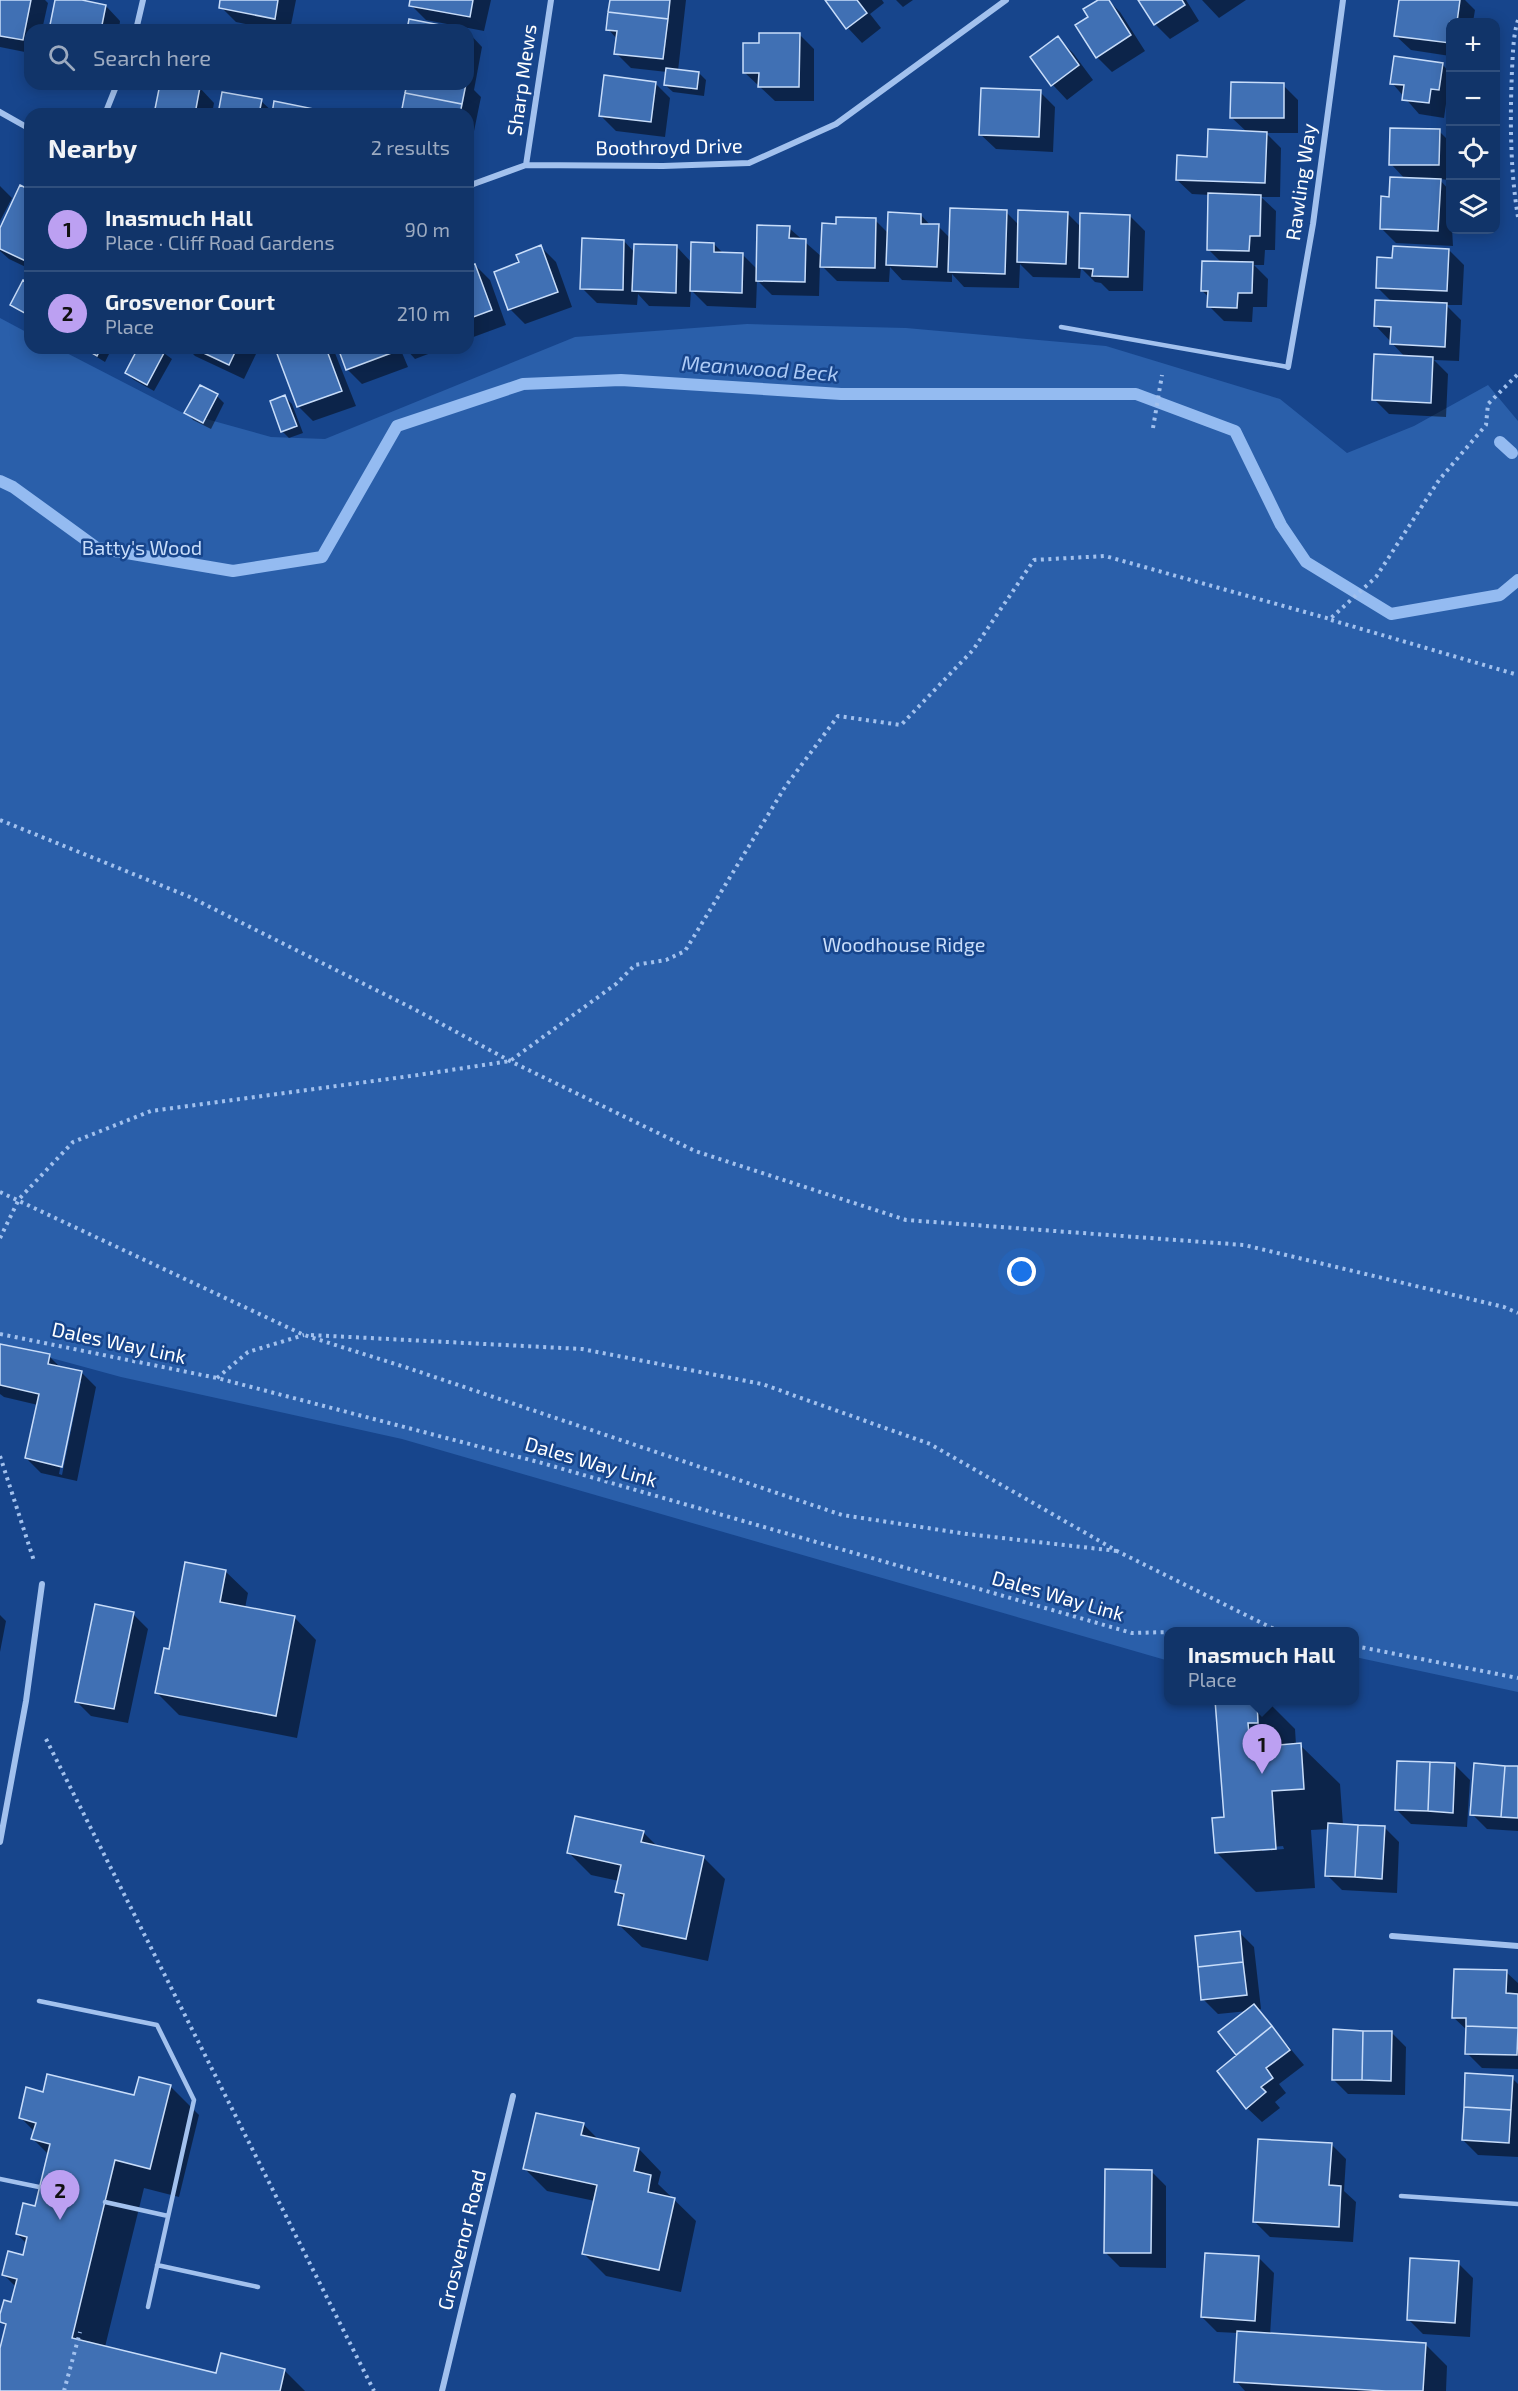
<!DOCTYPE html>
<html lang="en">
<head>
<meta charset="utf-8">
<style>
	:root { --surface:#113469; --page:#1e3f71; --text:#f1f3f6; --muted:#9caac0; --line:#304f7d; --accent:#bca0f2 }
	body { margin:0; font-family:"Exo 2",sans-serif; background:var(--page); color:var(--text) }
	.controls { position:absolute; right:18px; top:18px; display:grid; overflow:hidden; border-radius:12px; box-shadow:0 3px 15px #0003 }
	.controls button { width:54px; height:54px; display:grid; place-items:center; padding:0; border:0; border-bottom:2px solid var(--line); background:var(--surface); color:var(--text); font:30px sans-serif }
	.you { position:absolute; left:1022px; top:1272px; width:21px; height:21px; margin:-15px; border:4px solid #fff; border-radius:50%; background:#1a73e8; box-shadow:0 0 0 9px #1a73e833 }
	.badge { display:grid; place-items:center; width:39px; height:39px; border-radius:50%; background:var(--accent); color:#111; font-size:20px; font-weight:700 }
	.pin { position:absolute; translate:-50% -50px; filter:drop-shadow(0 2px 3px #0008) }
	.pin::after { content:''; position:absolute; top:32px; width:21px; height:18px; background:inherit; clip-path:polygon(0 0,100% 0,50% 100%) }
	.popup { position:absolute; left:1164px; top:1627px; width:195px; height:78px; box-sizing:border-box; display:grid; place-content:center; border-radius:12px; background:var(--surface); filter:drop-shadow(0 2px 4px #0005); font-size:20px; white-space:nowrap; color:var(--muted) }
	.popup b { font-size:22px; color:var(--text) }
	.popup::after { content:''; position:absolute; left:50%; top:100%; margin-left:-12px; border:12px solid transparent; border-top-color:var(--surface) }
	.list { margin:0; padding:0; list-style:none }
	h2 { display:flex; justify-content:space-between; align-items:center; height:78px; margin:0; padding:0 24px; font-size:26px }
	h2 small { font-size:20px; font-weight:400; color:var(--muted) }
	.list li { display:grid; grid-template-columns:39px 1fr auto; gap:18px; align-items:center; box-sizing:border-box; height:84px; padding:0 24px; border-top:2px solid var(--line) }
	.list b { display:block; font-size:22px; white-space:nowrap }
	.list p { margin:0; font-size:20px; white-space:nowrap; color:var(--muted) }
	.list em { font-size:20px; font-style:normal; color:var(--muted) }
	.icon { flex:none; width:33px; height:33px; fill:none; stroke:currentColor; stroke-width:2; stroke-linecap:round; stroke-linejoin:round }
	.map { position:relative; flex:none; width:1518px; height:2391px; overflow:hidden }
	.search { position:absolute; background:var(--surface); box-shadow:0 3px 15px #0003; left:24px; top:24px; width:450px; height:66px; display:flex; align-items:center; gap:15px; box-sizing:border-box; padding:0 21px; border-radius:18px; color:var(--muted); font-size:22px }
	.panel { position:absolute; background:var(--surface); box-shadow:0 3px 15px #0003; left:24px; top:108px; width:450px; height:246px; border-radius:18px }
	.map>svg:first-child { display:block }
	.green { fill:#2a5faa }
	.shadow { fill:#0007; fill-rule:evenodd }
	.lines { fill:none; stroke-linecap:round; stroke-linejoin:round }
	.stream { stroke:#94bbf1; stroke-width:12 }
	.building { fill:#4070b4; stroke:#c8ddfa; stroke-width:1.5 }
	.path { stroke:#a2c1ee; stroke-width:4; stroke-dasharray:3 4.5; stroke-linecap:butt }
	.lane { stroke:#a2c1ee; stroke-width:4.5 }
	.street { stroke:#a2c1ee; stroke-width:6 }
	.labels { text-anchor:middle; stroke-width:5; stroke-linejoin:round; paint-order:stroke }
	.street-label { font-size:20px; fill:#fff; stroke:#17458c }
	.park-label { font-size:20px; fill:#c8ddfa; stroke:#17458c }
	.water-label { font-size:21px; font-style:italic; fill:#adcbf6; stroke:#17458c }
</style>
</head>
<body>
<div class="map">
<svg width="1518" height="2391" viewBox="0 0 1518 2391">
	<rect width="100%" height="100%" fill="#17458c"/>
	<path class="green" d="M0,318L30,334V348H57L181,412L271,437L325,439L575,337L747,324L906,328L1106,346L1280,399L1347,453L1414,426L1488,385L1518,421V1692L1355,1657V1632H1169V1661L402,1439L121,1377L0,1344Z"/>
	<path class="shadow" d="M0,0H45L48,3L42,30H30V53L0,47Z
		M56,0H75L106,6L120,21L119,30H50Z
		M222,0H296L290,30H273L236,22L221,7Z
		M412,0H491L484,31L426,20L411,5Z
		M611,0H686L678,71L699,73L706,80L704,96L673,92L665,85L667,72L631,68L616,53L617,39L608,29Z
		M827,0H882L884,3L870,14L881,28L862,43L848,28Z
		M896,0H913L903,7Z
		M1101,0H1108L1120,12L1145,51L1112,72L1097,57L1090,18Z
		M1140,0H1186L1199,21L1170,39L1155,24Z
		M1202,0H1246L1219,18Z
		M1401,0H1465L1475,10L1473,22H1450V56L1411,50L1396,36Z
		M468,32L482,47L474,90L481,97L472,141H468V114H403L408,84H468Z
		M799,34L814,49V101H775L744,72L760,45Z
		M1058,38L1073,53L1093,80L1067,100L1053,85L1032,57Z
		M1443,65L1450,73V104H1446L1444,118L1419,114L1392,83Z
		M655,83L670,98L665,137L616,131L601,116Z
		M162,84H179L200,88L214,103L212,114H156Z
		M1283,85L1298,100V133H1266L1281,148L1280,197H1261L1276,211L1275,250H1265L1264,265H1254L1268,279L1267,307H1253L1252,322L1224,321L1209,306V297L1202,291L1222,263L1208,249L1210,195L1192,194L1177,180L1247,132L1232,118Z
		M1040,92L1055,107L1053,152L996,149L981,135Z
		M261,101L274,113L313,111L317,114H220Z
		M1439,131L1450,142V180L1439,179L1450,191L1453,246L1396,243L1381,228L1391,199L1405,179L1391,164Z
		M0,186L12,198L0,221Z
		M30,191V269L9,259L0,251V231Z
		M1006,212L1019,225L1067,213L1081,227L1130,216L1145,231L1143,291H1109L1101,283L1095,282L1081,268L1080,278L1033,277L1020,264L1019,288L964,287L952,274V282L902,280L890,267L889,282L837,281L820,264L819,296L772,295L757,280L756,308L707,306L691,290L690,307L649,306L638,294L637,305L597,303L582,288L624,241L635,253L677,247L692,263L714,244L724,254L743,255L758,270L789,228L822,257L837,225L875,220L888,233L921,215L931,226H938L950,238Z
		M541,247L556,262L572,307L525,324L510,309L521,263Z
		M1449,250L1464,265L1462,305H1446L1461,320L1459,361L1434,360L1448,374L1446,417L1389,414L1374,399L1405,357L1376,326L1392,302L1377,287L1394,260Z
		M475,265L490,280L506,325L468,339V268Z
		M30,285V318L12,305Z
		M82,348H112L105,362Z
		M140,348H157L172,359L154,391L134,380L126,373Z
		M187,348H251L256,354L244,379L195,356Z
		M288,348H333L356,406L313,421L298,406Z
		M340,348H400L408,367L362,384L347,369Z
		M405,348H444L415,359Z
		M200,387L217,396L224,403L211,429L193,420L186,412Z
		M285,397L292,404L303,433L289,438L282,431Z
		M0,1346L49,1356L61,1368L81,1372L96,1387L77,1481L41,1473L26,1458L38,1405L4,1397L0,1394ZM78,1381H81L62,1475L59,1474Z
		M225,1571L248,1593L245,1608L294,1617L316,1640L297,1738L179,1715L157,1693L170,1651Z
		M133,1614L148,1629L128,1723L91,1716L76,1701Z
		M0,1615L6,1621L0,1652Z
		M1217,1700H1266L1295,1729L1296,1745H1300L1340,1784L1343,1825L1384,1827L1399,1842L1397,1893L1342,1890L1327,1875L1329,1829L1311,1830L1315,1888L1256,1892L1216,1852L1225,1818ZM1283,1846L1284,1849L1262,1851V1848Z
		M1455,1765L1470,1780L1467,1827L1411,1824L1396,1809Z
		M1518,1768V1831L1487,1829L1472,1814Z
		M643,1832L658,1847L703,1857L725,1879L708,1961L642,1947L619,1925L625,1899L617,1892L619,1881L591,1875L569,1853Z
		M1239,1932L1254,1947L1261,2009L1258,2010L1304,2065L1279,2084L1286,2093L1275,2102L1280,2108L1262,2122L1247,2108L1238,2055L1220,2032L1248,2011L1218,2014L1203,1999Z
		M1506,1972L1518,1983V2069L1482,2068L1467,2053L1468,2031L1453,2017Z
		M1391,2032L1406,2047L1405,2095L1348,2094L1333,2079Z
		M1512,2078L1518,2084V2157L1478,2155L1463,2140Z
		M170,2086L199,2115L179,2197L144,2188L105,2347L217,2375L222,2355L285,2371L305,2391H0V2354L7,2328L0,2320L13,2304L16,2287L4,2275L24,2257L27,2244L17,2234L36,2208L49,2155L33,2139L35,2132L21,2118L44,2094L135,2097Z
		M583,2124L600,2141L639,2149L661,2172L658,2184L696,2221L681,2292L606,2276L584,2254L595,2201L547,2191L525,2169Z
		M1331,2144L1346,2159L1344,2191L1356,2202L1353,2242L1270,2237L1255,2222Z
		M1151,2171L1166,2186V2268L1120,2267L1105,2252Z
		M1259,2258L1274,2273L1270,2335L1425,2344L1447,2366L1446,2391H1245L1236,2381L1238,2333L1217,2332L1202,2317Z
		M1458,2263L1473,2278L1470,2337L1423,2334L1408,2319Z"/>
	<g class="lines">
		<path class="stream" d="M1500,442L1512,453
			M0,481L13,487L97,548L233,571L322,557L397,426L523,384L621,380L841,394H1136L1235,431L1281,525L1306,562L1391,614L1500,595L1518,580"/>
	</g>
	<path class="building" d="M0,0H31L23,40L0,36Z
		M55,0H82L106,5L101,30H49Z
		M220,0H278L275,19L219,8Z
		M410,0H473L470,17L409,6Z
		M610,0H670L668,19L608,12Z
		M825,0H857L867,13L846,29Z
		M1098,0H1109L1131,35L1096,58L1075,25L1088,17L1083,9Z
		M1138,0H1182L1185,5L1154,25Z
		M1399,0H1460L1457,22H1450V43L1394,36Z
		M608,12L668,19L663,59L614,54L617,31L606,30Z
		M409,19L466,30H407Z
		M759,33H800L799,87H758L759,73H743V43H759Z
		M1058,36L1079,65L1051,86L1030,57Z
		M1394,56L1443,63L1439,90L1431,89L1429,103L1402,100L1404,85L1390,84Z
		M666,68L699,72L697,89L664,85Z
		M604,75L656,82L651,122L599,116Z
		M1231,82L1284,83V118H1230Z
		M160,84H187L200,87L195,114H154Z
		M407,84H466L462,104L405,93Z
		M981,88L1041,90L1039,137L979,135Z
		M222,92L262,99L259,114H218Z
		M405,93L462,104L460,114H401Z
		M274,101L314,109L313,114H272Z
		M1390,128L1440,129L1439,165H1389Z
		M1208,129L1267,132L1265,183L1176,180L1177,155L1207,157Z
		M1390,177L1441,179L1438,231L1380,229L1381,196L1389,197Z
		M20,185L30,190V263L0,249V228Z
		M1208,193L1261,195L1260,236H1250L1249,251L1207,250Z
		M950,208L1007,210L1005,274L948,272Z
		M1018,210L1068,212L1066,264L1017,262Z
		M888,212L921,214V224H939L937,267L886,265Z
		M1080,213L1130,215L1128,277L1092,276L1093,269L1079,268Z
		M836,217L876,218L875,268L820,267L822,223L836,224Z
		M757,225L790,226L789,238L806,239L805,282L756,281Z
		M582,238L624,240L623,290L580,289Z
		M691,242L714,243V252L743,253L742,293L690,291Z
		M634,244L677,245L676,293L632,291Z
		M541,245L558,292L508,310L494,272L519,262L516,255Z
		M1393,246L1449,249L1447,291L1376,288L1377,257L1392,258Z
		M1202,261L1253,262L1252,293H1238L1237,308L1207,307L1208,291H1201Z
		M475,264L492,310L468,319V266Z
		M23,280L30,284V316L10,305Z
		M1375,300L1447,303L1445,347L1390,344L1391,327L1374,326Z
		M83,348H101L97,356Z
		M138,348H160L165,351L147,385L125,373Z
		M193,348H237L229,365Z
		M284,348H326L342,391L297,407L276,351Z
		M338,348H392L394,352L346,370Z
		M1374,354L1433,357L1431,403L1372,400Z
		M200,385L218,394L203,423L184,413Z
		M285,395L297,426L281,432L270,401Z
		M0,1344L50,1354L48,1364L82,1371L62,1467L25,1458L39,1394L0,1385Z
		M185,1562L226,1570L220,1602L295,1616L276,1716L155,1693L164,1648L169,1649Z
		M95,1604L134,1612L114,1709L75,1702Z
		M1215,1700H1257L1258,1723H1248L1251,1757L1257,1756L1256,1747L1301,1743L1304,1789L1272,1791L1276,1849L1215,1853L1212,1818L1224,1817Z
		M1397,1761L1430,1762L1428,1811L1395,1810Z
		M1430,1762L1455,1763L1453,1813L1428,1811Z
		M1474,1763L1505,1766L1501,1817L1470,1815Z
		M1505,1766H1518V1818L1501,1817Z
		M575,1816L644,1831L641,1842L704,1856L686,1939L618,1925L624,1894L615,1892L621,1865L567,1853Z
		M1328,1823L1358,1825L1355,1877L1325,1876Z
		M1358,1825L1385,1826L1382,1879L1355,1877Z
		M1240,1931L1243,1962L1198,1967L1195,1936Z
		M1243,1962L1247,1995L1201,2000L1198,1967Z
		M1454,1969L1507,1970L1506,1993L1518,1994V2028L1466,2026V2018H1452Z
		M1254,2004L1272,2026L1236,2055L1218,2032Z
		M1272,2026L1290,2050L1266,2068L1273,2078L1261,2087L1266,2092L1246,2109L1217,2071Z
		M1466,2026L1518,2028L1517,2055L1465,2054Z
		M1333,2029L1363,2031L1362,2080H1332Z
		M1363,2031H1392L1391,2081L1362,2080Z
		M1465,2073L1513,2076L1511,2110L1464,2107Z
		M47,2074L134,2095L139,2077L171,2085L150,2169L115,2160L72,2338L216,2373L221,2353L285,2369L280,2391H0V2348L6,2324L0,2322V2314L4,2300L11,2302L17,2279L2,2275L8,2251L23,2255L27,2237L16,2234L23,2203L35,2206L50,2144L31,2139L36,2123L19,2118L26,2087L43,2092Z
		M1464,2107L1511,2110L1509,2143L1462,2140Z
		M536,2113L584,2123L581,2135L639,2148L634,2171L651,2175L648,2192L675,2198L659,2270L582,2254L597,2185L523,2169Z
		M1258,2139L1332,2143L1329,2185L1341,2186L1339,2227L1253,2222Z
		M1105,2169L1152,2170L1151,2253H1104Z
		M1205,2253L1259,2256L1255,2321L1201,2317Z
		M1410,2258L1459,2261L1455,2323L1407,2320Z
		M1237,2331L1426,2343L1423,2391H1386L1234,2382Z"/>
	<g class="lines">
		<path class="path" d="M1518,20C1513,36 1513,53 1512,70C1510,119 1510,169 1518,217
			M1153,428L1162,375
			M1331,620L1518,675
			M0,820L190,897L414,1009L510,1061L695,1151L906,1220L1244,1245L1504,1307L1518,1313
			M0,1192L304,1335L411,1369L842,1515L967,1534L1117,1551
			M0,1238L19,1199L73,1142L151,1111L418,1075L510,1061L616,984L635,965L666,960L685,951L785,787L838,716L901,725L973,650L1034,560L1105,556L1330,619L1376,577L1439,480L1486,425L1488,404L1518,374
			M0,1334L217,1378L542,1463L1132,1633L1169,1632
			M311,1335L582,1349L762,1384L930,1444L1117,1551L1276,1630
			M217,1378L248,1352L304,1335
			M0,1456L34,1561
			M1196,1632H1283
			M1355,1646L1518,1678
			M46,1739L374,2391
			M64,2391L80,2332"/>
		<path class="lane" d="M1061,327L1288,367
			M39,2001L157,2025L194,2100L148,2307
			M0,2179L39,2187
			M1401,2196L1518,2204
			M105,2202L168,2216
			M157,2265L258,2287"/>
		<path class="street" d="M136,30L143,0
			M0,112L30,129
			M105,114L117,84
			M526,165L551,0
			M468,186L526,165L663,166L749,163L836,124L1006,0
			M1288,367L1313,224L1343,0
			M0,1842L26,1701L42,1584
			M1392,1936L1518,1946
			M442,2391L513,2096"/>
	</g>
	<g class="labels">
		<g class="street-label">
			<text transform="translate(522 80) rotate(-82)" y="7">Sharp Mews</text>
			<text transform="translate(669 147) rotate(-1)" y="7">Boothroyd Drive</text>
			<text transform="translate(1301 182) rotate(-82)" y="7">Rawling Way</text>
			<text transform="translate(119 1343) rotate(12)" y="7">Dales Way Link</text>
			<text transform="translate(591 1462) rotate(16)" y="7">Dales Way Link</text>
			<text transform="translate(1058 1596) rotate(16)" y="7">Dales Way Link</text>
			<text transform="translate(462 2240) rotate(-76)" y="7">Grosvenor Road</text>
		</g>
		<g class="park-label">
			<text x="142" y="555">Batty's Wood</text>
			<text x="904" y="952">Woodhouse Ridge</text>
		</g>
		<g class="water-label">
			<text transform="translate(760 369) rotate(4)" y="7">Meanwood Beck</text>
		</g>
	</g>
</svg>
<div class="controls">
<button>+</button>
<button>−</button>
<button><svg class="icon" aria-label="locate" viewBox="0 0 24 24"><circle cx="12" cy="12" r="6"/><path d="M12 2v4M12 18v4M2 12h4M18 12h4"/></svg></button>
<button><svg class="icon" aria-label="layers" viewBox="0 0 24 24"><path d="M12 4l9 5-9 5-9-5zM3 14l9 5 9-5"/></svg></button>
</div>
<div class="you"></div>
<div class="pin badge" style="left:1262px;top:1774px">1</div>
<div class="popup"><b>Inasmuch Hall</b>Place</div>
<div class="pin badge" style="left:60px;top:2220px">2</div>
<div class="search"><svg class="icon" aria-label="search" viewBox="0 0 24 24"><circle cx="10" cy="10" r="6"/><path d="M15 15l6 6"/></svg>Search here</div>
<section class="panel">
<h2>Nearby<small>2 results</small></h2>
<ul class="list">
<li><span class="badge">1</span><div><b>Inasmuch Hall</b><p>Place · Cliff Road Gardens</p></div><em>90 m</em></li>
<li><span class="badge">2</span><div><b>Grosvenor Court</b><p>Place</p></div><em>210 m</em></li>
</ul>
</section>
</div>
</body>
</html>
